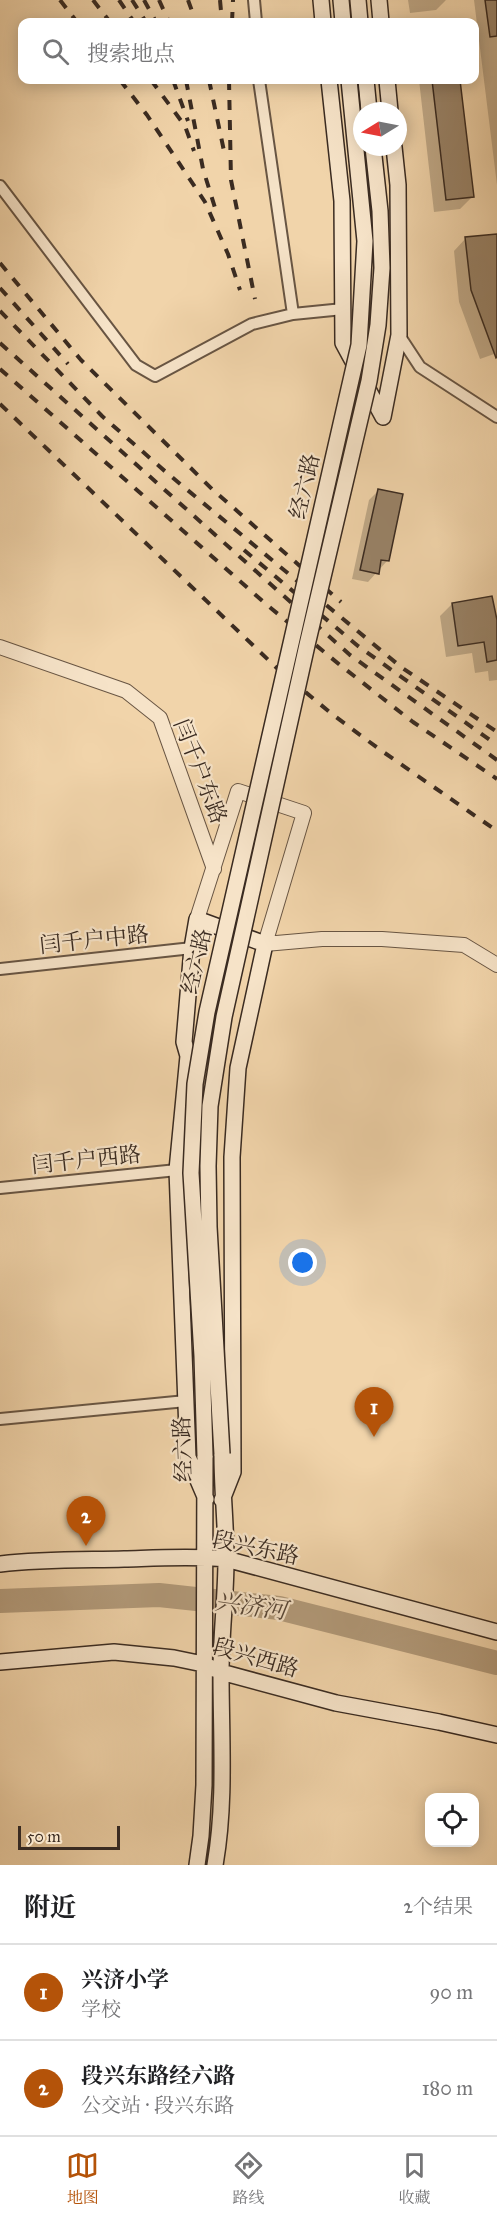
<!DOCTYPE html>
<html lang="zh">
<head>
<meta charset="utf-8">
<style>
	:root { --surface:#fff; --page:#f6f6f6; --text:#202124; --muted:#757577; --line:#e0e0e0; --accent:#b45309 }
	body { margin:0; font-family:"IM FELL Great Primer","Noto Serif SC",serif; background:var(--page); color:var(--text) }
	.controls { position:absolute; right:18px; bottom:18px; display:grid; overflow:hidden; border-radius:12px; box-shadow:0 3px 15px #0003 }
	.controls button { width:54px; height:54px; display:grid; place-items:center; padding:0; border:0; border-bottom:2px solid var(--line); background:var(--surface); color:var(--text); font:30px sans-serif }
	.compass { position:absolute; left:353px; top:102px; width:54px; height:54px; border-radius:50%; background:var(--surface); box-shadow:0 3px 15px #0003; rotate:260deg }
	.scale { position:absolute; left:18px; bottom:15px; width:102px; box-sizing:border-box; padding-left:6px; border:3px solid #3a2b21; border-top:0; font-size:16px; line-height:21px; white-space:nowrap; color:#3a2b21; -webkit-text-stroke:4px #f6e3c8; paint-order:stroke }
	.you { position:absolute; left:303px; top:1263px; width:21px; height:21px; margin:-15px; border:4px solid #fff; border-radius:50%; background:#1a73e8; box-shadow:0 0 0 9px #1a73e833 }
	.badge { display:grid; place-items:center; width:39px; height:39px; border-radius:50%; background:var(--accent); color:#fff; font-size:20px; font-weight:700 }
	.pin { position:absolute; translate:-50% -50px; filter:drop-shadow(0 2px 3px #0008) }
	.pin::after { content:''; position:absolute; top:32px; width:21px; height:18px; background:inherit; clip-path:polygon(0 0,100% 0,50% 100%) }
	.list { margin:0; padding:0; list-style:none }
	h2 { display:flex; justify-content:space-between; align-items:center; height:78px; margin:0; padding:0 24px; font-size:26px }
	h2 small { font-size:20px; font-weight:400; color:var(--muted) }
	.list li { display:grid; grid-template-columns:39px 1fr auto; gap:18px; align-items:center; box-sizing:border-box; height:96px; padding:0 24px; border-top:2px solid var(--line) }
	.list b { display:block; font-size:22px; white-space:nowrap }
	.list p { margin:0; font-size:20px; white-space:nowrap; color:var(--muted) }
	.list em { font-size:20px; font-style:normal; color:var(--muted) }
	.icon { flex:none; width:33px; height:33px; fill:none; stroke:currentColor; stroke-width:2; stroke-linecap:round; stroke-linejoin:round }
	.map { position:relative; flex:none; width:497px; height:1865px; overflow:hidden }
	.search { position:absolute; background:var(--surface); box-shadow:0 3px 15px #0003; left:18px; right:18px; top:18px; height:66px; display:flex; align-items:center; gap:15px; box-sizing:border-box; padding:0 21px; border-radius:12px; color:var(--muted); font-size:22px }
	.sheet { height:270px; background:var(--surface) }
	nav { display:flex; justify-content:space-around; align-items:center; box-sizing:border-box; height:84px; border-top:2px solid var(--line); background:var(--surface); font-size:16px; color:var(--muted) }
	nav a { display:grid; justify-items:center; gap:3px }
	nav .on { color:var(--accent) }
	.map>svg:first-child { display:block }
	.shadow { fill:#0003 }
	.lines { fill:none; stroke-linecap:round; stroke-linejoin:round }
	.river { stroke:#b39b7b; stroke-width:24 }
	.building { fill:#998368; stroke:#3a2b21; stroke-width:1.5 }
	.minor-casing { stroke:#685543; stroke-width:14 }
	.tertiary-casing { stroke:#685543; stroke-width:16 }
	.secondary-casing { stroke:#3a2b21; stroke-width:18 }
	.minor { stroke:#f6e3c8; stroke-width:10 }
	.tertiary { stroke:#f6e3c8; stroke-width:14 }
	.secondary { stroke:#f6e3c8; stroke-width:15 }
	.rail { stroke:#3a2b21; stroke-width:4; stroke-dasharray:10 10; stroke-linecap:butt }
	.secondary-bridge-casing { stroke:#3a2b21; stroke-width:18; stroke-linecap:butt }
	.secondary-bridge { stroke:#f6e3c8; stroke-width:15 }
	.labels { text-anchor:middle; stroke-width:4.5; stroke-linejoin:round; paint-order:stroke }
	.street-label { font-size:22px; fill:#3a2b21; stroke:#f6e3c8 }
	.water-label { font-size:24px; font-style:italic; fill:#584738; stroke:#f6e3c8 }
</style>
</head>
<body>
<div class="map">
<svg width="497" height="1865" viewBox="0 0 497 1865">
	<rect width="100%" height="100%" fill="#f1d4aa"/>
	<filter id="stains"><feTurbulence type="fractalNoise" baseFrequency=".00333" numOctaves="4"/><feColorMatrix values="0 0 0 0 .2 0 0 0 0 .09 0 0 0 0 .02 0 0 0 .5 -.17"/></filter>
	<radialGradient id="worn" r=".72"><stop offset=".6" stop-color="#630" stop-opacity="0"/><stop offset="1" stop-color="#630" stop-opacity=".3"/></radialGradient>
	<path class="shadow" d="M408,0H446L436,10L410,13Z
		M474,0H497V185Z
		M419,80H459L473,196L460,209L434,212Z
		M466,238L497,249V353L480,359L459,302L454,251Z
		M379,490L387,561L368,582L352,579L369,500Z
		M452,604L497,621V680L489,681L488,671L475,673L472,653L446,657L440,616Z"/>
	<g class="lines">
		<path class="river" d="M0,1601L159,1595L279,1608L497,1663"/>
	</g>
	<path class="building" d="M485,0H497V36L490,37Z
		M432,80H460L474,197L446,200Z
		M497,234V357L496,358L471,290L465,237Z
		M378,489L403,494L389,561L381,560L379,574L360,570Z
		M492,596L497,620V660L487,662L484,642L458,646L452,603Z"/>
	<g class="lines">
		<defs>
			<path id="minor" d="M254,0L256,22
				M259,80L293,314
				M0,186L136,365L155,376L252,324L293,314L343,309
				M399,335L420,367L497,417
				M0,969L192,948
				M0,1188L177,1170
				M0,1419L186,1401"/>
			<path id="tertiary" d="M0,647L126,691L160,718L214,869
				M197,919L238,791L304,813L265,944L322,939H382L464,945L497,965"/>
			<path id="secondary" d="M321,0L323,22
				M341,0L343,22
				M358,0L360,22
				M379,0L381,22
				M329,80L342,201L343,343L383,417
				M366,80L369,111
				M387,80L390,111
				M383,417L399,335L398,185L394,147
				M206,1499L188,1457L177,1170L188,1056L184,1042L192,948L197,919L265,944L238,1068L232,1157L233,1472L222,1500
				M0,1564C42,1559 83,1560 124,1559C158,1558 192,1556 226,1559L497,1632
				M0,1662L114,1652L174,1658L203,1664L221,1672L336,1703L439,1722L497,1735
				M197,1865L201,1836L204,1785L205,1456
				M215,1865C226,1802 221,1737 221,1673C221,1635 226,1597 226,1559C226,1524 222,1489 222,1454"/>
		</defs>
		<use href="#minor" class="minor-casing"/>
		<use href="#tertiary" class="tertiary-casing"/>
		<use href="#secondary" class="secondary-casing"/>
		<use href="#minor" class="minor"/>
		<use href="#tertiary" class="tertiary"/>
		<use href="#secondary" class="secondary"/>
		<path class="rail" d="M60,0L77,22
			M93,0L110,22
			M119,0L134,22
			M132,0L146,22
			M144,0L156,22
			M159,0L169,22
			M188,0L196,22
			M220,0L222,22
			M232,22L233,0
			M120,80L147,115L205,202L228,254L240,290
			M151,80L185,126L194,151
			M173,80L188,121
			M186,80L203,169L216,211
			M209,80L224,151
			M229,80L231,180L255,299
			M0,263L81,360L212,489L341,602
			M0,288L68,364
			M0,311L102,416L167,473L401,667L497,732
			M0,343L350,655L497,760
			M0,369L267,605L340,665L413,722L497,779
			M0,404L280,671L332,714L379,749L497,831
			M244,550L358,646L497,745"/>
		<defs>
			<path id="secondary-bridge" d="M222,1454L209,1227L208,1166L210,1106L224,1017L307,645L369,381L378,325L382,268L380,211L373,147
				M205,1456L202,1356L191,1173L195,1084L207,1012L359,345L365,241L349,80"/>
		</defs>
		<use href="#secondary-bridge" class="secondary-bridge-casing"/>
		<use href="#secondary-bridge" class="secondary-bridge"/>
	</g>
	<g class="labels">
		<g class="street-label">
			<text transform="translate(304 486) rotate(-77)" y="8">经六路</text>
			<text transform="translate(201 771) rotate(69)" y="8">闫千户东路</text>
			<text transform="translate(94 939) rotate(-6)" y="8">闫千户中路</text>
			<text transform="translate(196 961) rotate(-77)" y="8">经六路</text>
			<text transform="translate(86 1159) rotate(-6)" y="8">闫千户西路</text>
			<text transform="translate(182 1449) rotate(-92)" y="8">经六路</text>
			<text transform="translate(256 1547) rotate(12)" y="8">段兴东路</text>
			<text transform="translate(256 1657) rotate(16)" y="8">段兴西路</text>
		</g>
		<g class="water-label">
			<text transform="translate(251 1606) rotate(8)" y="8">兴济河</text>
		</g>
	</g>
	<rect width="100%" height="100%" filter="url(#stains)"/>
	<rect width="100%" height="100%" fill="url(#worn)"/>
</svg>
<div class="controls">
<button><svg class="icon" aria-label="locate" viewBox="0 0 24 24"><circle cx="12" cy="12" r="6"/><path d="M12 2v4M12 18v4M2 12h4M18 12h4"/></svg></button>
</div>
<svg class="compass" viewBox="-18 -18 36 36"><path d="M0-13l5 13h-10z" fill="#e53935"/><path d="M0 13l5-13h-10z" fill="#757577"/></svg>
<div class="scale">50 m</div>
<div class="you"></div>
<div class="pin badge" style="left:374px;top:1437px">1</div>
<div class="pin badge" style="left:86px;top:1546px">2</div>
<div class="search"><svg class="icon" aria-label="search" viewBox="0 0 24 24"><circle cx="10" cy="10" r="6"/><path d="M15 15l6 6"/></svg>搜索地点</div>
</div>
<section class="sheet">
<h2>附近<small>2个结果</small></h2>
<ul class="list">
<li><span class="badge">1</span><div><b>兴济小学</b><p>学校</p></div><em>90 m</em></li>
<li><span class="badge">2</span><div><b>段兴东路经六路</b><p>公交站 · 段兴东路</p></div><em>180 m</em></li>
</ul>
</section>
<nav>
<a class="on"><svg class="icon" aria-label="map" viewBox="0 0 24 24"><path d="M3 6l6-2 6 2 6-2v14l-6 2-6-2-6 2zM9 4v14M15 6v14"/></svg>地图</a>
<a><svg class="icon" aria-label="directions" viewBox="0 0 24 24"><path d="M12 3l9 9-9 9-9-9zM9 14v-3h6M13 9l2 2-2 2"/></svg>路线</a>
<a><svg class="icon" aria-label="saved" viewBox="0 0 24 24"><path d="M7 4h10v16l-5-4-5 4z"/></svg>收藏</a>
</nav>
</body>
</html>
